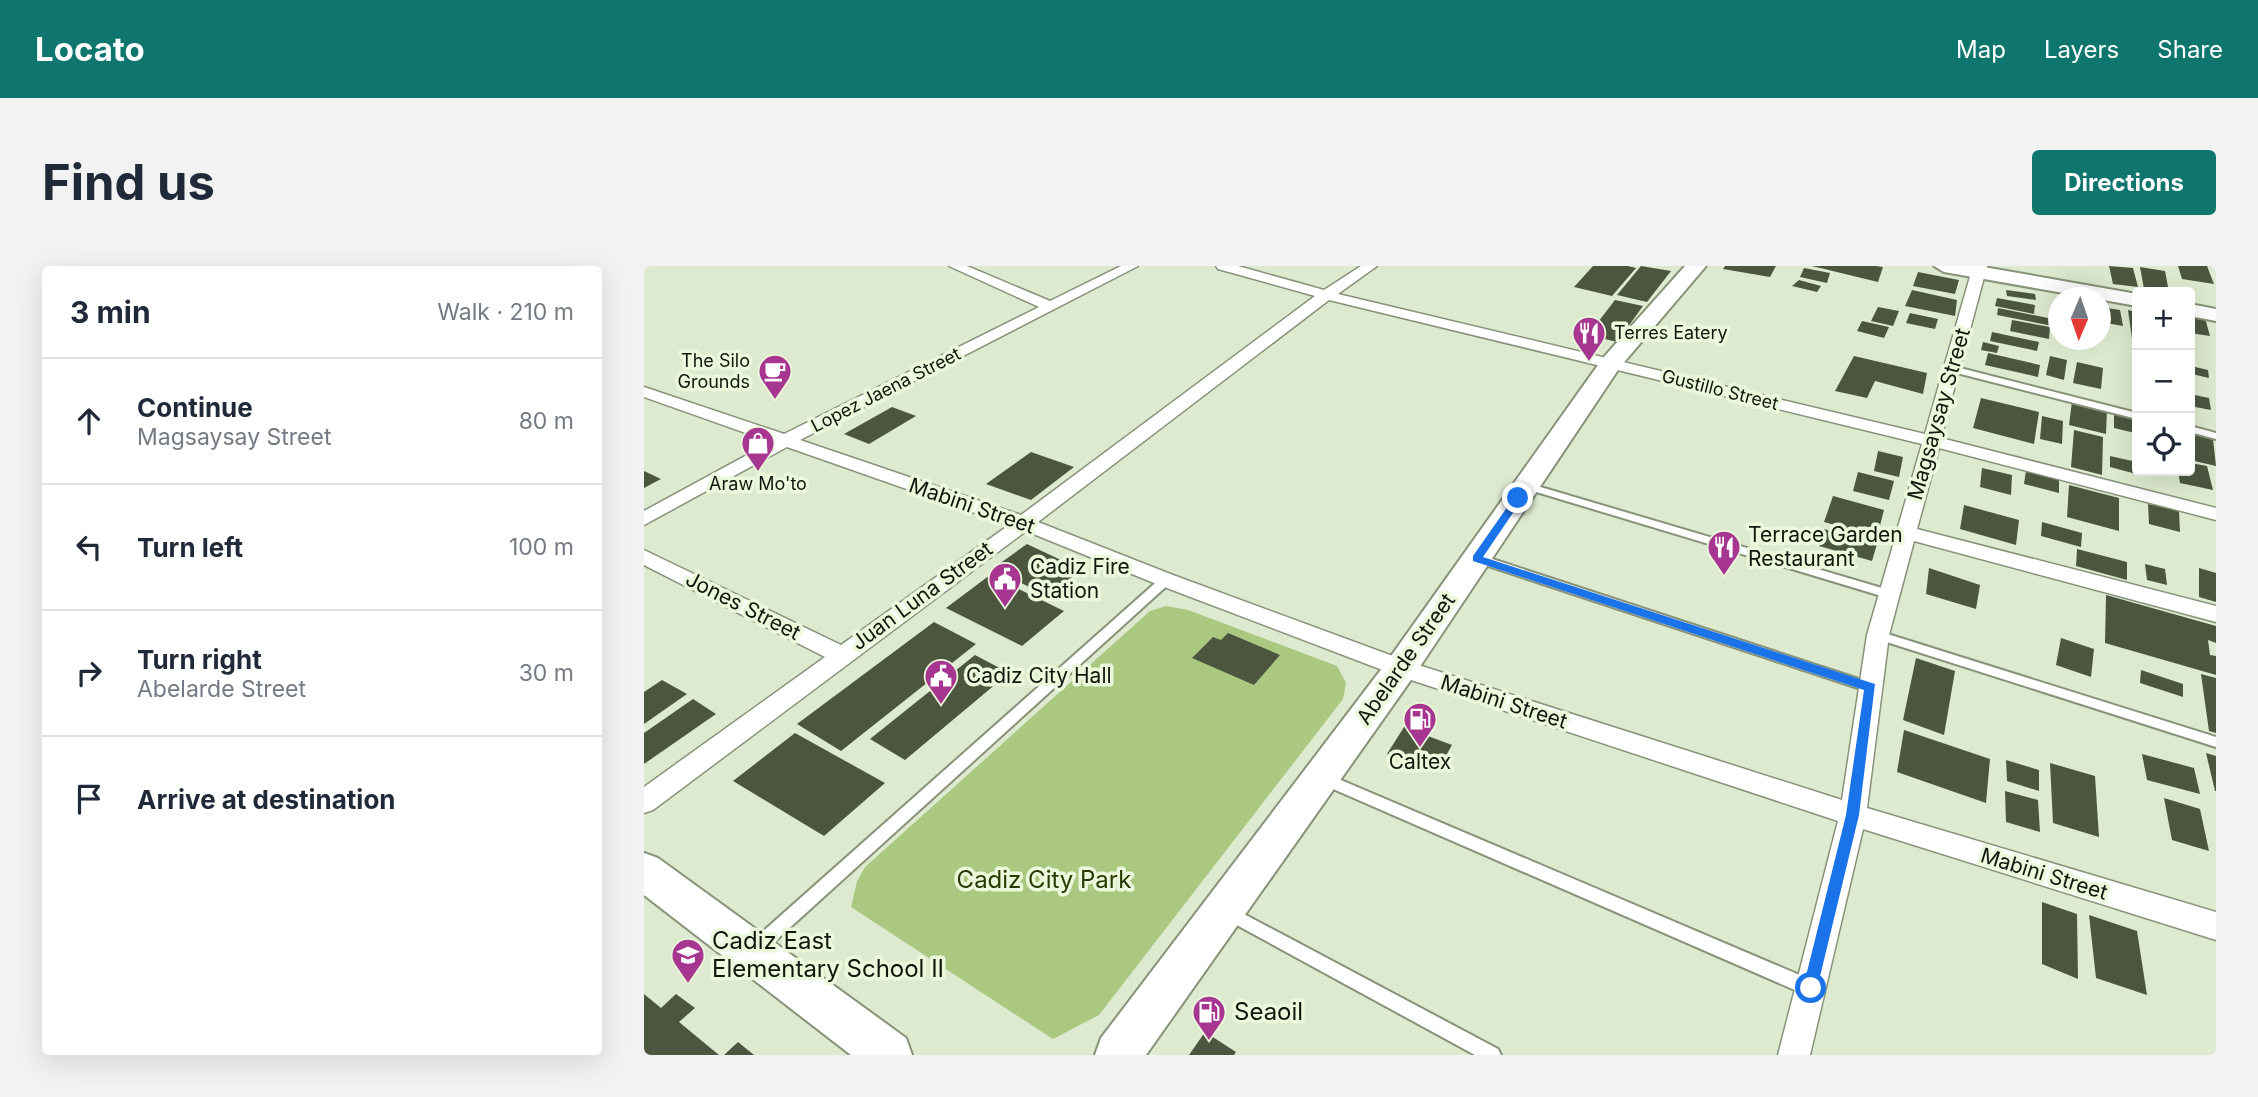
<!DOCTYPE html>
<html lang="en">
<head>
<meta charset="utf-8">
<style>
	:root { --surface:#fff; --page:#f2f2f3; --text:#1f2937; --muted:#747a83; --line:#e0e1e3; --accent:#0f766e }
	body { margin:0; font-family:Inter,sans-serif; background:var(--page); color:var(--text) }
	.controls { position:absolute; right:21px; top:21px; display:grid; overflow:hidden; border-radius:7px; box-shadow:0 7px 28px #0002 }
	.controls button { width:63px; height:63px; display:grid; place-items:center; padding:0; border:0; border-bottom:2px solid var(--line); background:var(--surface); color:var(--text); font:35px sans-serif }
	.compass { position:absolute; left:1404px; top:21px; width:63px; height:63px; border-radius:50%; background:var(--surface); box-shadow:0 7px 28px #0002; rotate:182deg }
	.stop { position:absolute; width:21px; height:21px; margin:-16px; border:5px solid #1a73e8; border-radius:50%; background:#fff }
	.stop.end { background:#1a73e8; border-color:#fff; box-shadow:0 2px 7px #0008 }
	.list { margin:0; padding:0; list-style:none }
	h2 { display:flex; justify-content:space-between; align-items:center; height:91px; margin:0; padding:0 28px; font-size:30px }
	h2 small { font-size:23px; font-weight:400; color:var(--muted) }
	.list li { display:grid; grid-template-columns:46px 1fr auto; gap:21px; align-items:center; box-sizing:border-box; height:126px; padding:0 28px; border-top:2px solid var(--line) }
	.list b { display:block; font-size:26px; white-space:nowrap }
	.list p { margin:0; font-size:23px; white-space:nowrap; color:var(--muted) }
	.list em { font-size:23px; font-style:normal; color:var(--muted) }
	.icon { flex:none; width:38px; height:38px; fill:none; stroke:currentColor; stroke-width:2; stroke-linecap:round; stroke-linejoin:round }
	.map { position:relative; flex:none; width:1572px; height:789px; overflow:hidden; border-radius:7px }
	header { display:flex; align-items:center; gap:42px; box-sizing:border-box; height:98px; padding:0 35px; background:var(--accent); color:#fff }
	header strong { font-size:33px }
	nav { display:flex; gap:38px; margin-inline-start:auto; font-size:24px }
	.intro { display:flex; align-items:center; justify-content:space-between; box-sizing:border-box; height:168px; padding:0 42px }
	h1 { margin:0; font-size:49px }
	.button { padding:18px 32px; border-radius:7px; background:var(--accent); color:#fff; font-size:24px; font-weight:700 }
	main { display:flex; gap:42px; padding:0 42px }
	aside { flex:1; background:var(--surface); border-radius:7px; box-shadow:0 7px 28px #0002 }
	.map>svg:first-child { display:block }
	.green { fill:#abc881 }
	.building { fill:#4c563f }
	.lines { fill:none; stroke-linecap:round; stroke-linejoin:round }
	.lane-casing { stroke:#879278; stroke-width:4 }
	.street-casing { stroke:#879278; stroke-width:3 }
	.secondary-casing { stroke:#879278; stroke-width:4 }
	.lane { fill:#fff; fill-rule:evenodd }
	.street { fill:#fff; fill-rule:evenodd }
	.secondary { fill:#fff; fill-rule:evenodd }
	.route { fill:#1a73e8 }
	.labels { text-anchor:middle; stroke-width:7; stroke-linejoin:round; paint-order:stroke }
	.far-poi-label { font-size:18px; fill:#12160d; stroke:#ebf8dc; text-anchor:start }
	.far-street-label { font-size:18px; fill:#12160d; stroke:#ebf8dc }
	.street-label { font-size:21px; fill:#12160d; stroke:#ebf8dc }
	.poi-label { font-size:21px; fill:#12160d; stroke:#ebf8dc; text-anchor:start }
	.near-park-label { font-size:24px; fill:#283a00; stroke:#ebf8dc }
	.near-poi-label { font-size:24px; fill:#12160d; stroke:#ebf8dc; text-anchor:start }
</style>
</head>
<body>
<header>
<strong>Locato</strong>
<nav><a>Map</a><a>Layers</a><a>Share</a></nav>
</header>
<div class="intro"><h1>Find us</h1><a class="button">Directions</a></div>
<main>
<aside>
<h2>3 min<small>Walk · 210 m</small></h2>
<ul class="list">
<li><svg class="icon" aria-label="ahead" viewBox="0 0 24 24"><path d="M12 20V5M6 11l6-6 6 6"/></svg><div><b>Continue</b><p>Magsaysay Street</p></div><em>80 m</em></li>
<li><svg class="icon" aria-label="left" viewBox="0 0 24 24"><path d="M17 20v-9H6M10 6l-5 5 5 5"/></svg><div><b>Turn left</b></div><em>100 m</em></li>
<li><svg class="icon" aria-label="right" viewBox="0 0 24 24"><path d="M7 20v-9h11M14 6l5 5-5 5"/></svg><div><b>Turn right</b><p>Abelarde Street</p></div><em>30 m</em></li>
<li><svg class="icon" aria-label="arrive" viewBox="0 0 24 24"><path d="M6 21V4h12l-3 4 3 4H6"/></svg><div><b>Arrive at destination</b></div></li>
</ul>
</aside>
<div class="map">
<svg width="1572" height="789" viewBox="0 0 1572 789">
	<rect width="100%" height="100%" fill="#deeacf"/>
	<path class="green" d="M522,340L544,344L693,400L702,417L699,433L455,749L409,773L207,641L213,615L221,601L506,345Z"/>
	<path class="building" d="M949,0H984L992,2L968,30L930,21Z
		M997,0L1027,5L1003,36L973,29Z
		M1081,0H1132L1126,11L1079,3Z
		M1168,0H1232L1239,1L1234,16Z
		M1465,0L1489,2L1494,21L1469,18Z
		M1534,0H1563L1570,18L1538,13Z
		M1496,1L1521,5L1525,26L1500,23Z
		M1160,2L1186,7L1183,17L1156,11Z
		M1274,6L1315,14L1311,28L1269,20Z
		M1155,14L1177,20L1173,26L1148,20Z
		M1268,24L1313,34L1311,50L1261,40Z
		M1362,24L1391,28L1392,34L1363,30Z
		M1353,32L1391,39L1390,48L1351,40Z
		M971,34L999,40L973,76L944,69Z
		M1234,41L1255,45L1249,60L1227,55Z
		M1456,41L1476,44L1479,60L1456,56Z
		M1354,42L1414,54V61L1353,49Z
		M1484,44L1493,46V81L1489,80Z
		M1266,47L1294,53L1291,63L1262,57Z
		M1546,49L1561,52L1566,70L1546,67Z
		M1368,54L1406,61L1405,73L1366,65Z
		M1218,55L1245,61L1240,72L1213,65Z
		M1348,66L1395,76L1393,85L1346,75Z
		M1339,76L1355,80L1353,87L1337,84Z
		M1344,87L1396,99L1394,111L1341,99Z
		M1210,90L1283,107L1279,128L1231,115L1223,132L1191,125Z
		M1406,90L1423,94L1420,114L1402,109Z
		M1433,96L1459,102L1457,123L1429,117Z
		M1547,100L1564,104L1565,112L1548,108Z
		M1546,128L1565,132L1567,144L1546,140Z
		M1337,132L1395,146L1390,178L1329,162Z
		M1428,135L1463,144L1462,168L1425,159Z
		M248,141L272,150L225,178L200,168Z
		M1470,148L1490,152L1491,167L1470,162Z
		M1398,150L1419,155L1418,178L1396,173Z
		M1430,164L1459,171L1458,209L1427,201Z
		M1546,168L1569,173L1572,200L1546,194Z
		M1234,185L1259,191L1255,211L1230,205Z
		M387,186L430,201L387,234L342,218Z
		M1466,190L1493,196L1496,209L1466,201Z
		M1546,197L1563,200L1569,224L1536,217L1534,205H1546Z
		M1338,202L1368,209L1367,229L1336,221Z
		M1382,204L1415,212V227L1380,218Z
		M0,205L17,213L0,222Z
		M1214,206L1250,215L1245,234L1209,225Z
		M1425,219L1475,232V265L1423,251Z
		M1189,230L1240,244L1233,271L1180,256Z
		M1504,238L1535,245L1536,266L1505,258Z
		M1320,239L1375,254L1372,279L1316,263Z
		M1398,256L1438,267L1437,281L1397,270Z
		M1180,263L1233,278L1228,295L1175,280Z
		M383,278L438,304L404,330L348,303Z
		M1433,283L1483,296V314L1432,300Z
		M1501,298L1521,303L1523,319L1503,314Z
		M1285,302L1336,319L1332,343L1282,328Z
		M1555,302L1572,307V336L1555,331Z
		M346,309L420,345L378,380L302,342Z
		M1462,329L1572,360V377L1564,374L1566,389L1572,390V409L1461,377Z
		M290,356L332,378L197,485L153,458Z
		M584,367L636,389L610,419L548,392L569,371L577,374Z
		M1417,372L1450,383L1447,411L1412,399Z
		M331,389L365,407L261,494L226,473Z
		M1272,392L1311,405L1300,469L1259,454Z
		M1497,404L1539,418V431L1496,417Z
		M1557,408L1572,412V467L1565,465Z
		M18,414L43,428L0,458V426Z
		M49,433L72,448L0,498V467Z
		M760,461L808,479L793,506L743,488Z
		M1260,464L1346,493L1342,537L1253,506Z
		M151,467L241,517L180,570L89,515Z
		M1562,487L1572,490V525H1571Z
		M1498,488L1550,502L1556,528L1503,514Z
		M1362,494L1395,504V525L1363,515Z
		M1406,497L1451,510L1455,571L1409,557Z
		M1361,525L1394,534L1396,566L1362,556Z
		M1520,532L1556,543L1565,585L1528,574Z
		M1398,636L1433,648L1434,713L1398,698Z
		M1445,649L1493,665L1503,729L1452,712Z
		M0,728L17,742L32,728L51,742L35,756L75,789H0Z
		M561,766L592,786L590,789H545Z
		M94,776L110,789H80Z"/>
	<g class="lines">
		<defs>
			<path id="lane" d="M1308,100L1493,147V153L1305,105V101Z
				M1546,160L1572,167V173L1546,166Z
				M883,217L1248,325L1250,328L1244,332L879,222V218Z
				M833,288L1230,418L1232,421L1230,424L1226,426L829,295L828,292L829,289Z
				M522,310L528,314L526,317L119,686L113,689L107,686L105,681L107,676L518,311Z
				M1234,365L1572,471V481L1230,372L1228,369Z
				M678,506L1172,716L1174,722L1172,728L1166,730L1160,728L673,516L671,512L673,508Z
				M583,639L854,783L857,789H831L578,651L575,646L578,641Z"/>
			<path id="street" d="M305,0H323L406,35L477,0H494L156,174L377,249L671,30L574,3L572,0H594L680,24L717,0H733L694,28L1281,168L1329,0H1343L1297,172L1572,242V254L1295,182L1273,263L1572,340V356L1270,275L1245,369L1223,542L1572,646V674L1219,563L1166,789H1134L1194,555L749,408L515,319L382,265L9,544L0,547V521L181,391L0,299V284L197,379L365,259L143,181L0,259V245L127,176L0,131V121L140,168L395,41ZM685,34L1278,178L1254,261L1250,266L1252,269L1223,369L1198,534L765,396L529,309L394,256Z"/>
			<path id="secondary" d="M1041,0H1062L976,101L769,411L502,789H451L457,772L745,393L959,92Z
				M1290,0H1334L1493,28V40L1300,6Z
				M1546,38L1572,43V55L1546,50Z
				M0,587L14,592L262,772L268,789H207L0,629Z"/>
		</defs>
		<use href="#lane" class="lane-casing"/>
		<use href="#street" class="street-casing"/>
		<use href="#secondary" class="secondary-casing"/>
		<use href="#lane" class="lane"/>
		<use href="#street" class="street"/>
		<use href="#secondary" class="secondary"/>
	</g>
	<path class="route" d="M871,230L879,232L839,291L1231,418L1215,549L1172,727L1167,730L1161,727L1159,722L1202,549L1220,424L829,295V290Z"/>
	<defs>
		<symbol id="restaurant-pin" viewBox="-11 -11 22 30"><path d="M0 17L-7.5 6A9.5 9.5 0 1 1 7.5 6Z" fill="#a73691" stroke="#ebf8dc"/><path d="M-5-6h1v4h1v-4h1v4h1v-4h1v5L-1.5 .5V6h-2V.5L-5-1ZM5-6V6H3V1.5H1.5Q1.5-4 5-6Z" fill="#fff"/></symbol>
		<symbol id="cafe-pin" viewBox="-11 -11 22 30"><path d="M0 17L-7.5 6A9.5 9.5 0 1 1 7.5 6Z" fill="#a73691" stroke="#ebf8dc"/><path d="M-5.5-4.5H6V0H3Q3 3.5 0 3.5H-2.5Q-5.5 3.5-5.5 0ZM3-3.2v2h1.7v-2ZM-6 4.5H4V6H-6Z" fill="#fff"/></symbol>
		<symbol id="shop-pin" viewBox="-11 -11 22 30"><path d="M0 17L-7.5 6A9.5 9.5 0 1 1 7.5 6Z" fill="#a73691" stroke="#ebf8dc"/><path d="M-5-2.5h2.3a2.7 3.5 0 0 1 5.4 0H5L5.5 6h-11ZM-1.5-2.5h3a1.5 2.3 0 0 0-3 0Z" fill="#fff"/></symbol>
		<symbol id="civic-pin" viewBox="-11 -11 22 30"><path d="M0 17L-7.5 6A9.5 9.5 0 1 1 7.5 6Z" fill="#a73691" stroke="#ebf8dc"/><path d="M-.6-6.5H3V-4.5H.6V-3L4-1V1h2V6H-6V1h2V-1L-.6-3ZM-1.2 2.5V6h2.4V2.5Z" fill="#fff"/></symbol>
		<symbol id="fuel-pin" viewBox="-11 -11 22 30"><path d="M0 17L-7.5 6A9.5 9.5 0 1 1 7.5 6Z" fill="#a73691" stroke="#ebf8dc"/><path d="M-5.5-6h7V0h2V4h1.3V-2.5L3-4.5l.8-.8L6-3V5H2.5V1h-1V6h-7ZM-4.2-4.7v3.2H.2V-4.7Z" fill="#fff"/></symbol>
		<symbol id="school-pin" viewBox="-11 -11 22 30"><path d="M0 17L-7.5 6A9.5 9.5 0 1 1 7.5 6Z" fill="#a73691" stroke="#ebf8dc"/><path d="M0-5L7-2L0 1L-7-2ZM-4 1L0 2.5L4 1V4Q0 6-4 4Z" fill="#fff"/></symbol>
	</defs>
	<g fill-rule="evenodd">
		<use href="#restaurant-pin" x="926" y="48" width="38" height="52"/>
		<use href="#cafe-pin" x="112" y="86" width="38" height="52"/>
		<use href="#shop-pin" x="95" y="158" width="38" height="52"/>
		<use href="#restaurant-pin" x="1061" y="262" width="38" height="52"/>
		<use href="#civic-pin" x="342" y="294" width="38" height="52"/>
		<use href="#civic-pin" x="278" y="391" width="38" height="52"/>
		<use href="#fuel-pin" x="757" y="434" width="38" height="52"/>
		<use href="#school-pin" x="25" y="670" width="38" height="52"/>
		<use href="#fuel-pin" x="546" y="727" width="38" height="52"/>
	</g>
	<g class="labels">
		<g class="far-poi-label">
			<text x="970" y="73">Terres Eatery</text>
			<text x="106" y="101" text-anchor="end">The Silo<tspan x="106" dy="21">Grounds</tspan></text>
			<text x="114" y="224" text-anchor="middle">Araw Mo'to</text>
		</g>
		<g class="far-street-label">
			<text transform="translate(242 124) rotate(-27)" y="6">Lopez Jaena Street</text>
			<text transform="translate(1076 124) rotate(14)" y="6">Gustillo Street</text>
		</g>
		<g class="street-label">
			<text transform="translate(1295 148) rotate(-74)" y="7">Magsaysay Street</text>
			<text transform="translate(328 240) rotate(19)" y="7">Mabini Street</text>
			<text transform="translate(278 330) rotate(-36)" y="7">Juan Luna Street</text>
			<text transform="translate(99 340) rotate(27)" y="7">Jones Street</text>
			<text transform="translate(762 393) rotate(-55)" y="7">Abelarde Street</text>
			<text transform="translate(860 436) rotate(18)" y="7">Mabini Street</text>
			<text transform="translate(1400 608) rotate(17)" y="7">Mabini Street</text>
		</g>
		<g class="poi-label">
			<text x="1104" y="276">Terrace Garden<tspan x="1104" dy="24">Restaurant</tspan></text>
			<text x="386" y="308">Cadiz Fire<tspan x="386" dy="24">Station</tspan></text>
			<text x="322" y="417">Cadiz City Hall</text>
			<text x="776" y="503" text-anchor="middle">Caltex</text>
		</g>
		<g class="near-park-label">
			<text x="400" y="622">Cadiz City Park</text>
		</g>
		<g class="near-poi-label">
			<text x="68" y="683">Cadiz East<tspan x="68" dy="28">Elementary School II</tspan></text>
			<text x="590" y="754">Seaoil</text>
		</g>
	</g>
</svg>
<div class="controls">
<button>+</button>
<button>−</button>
<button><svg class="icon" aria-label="locate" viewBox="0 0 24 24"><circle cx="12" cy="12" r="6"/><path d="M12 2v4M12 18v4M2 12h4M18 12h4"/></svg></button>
</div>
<svg class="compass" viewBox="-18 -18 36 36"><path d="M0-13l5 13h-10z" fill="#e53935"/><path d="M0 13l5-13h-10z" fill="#747a83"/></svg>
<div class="stop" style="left:1167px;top:722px"></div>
<div class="stop end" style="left:874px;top:232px"></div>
</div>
</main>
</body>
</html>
